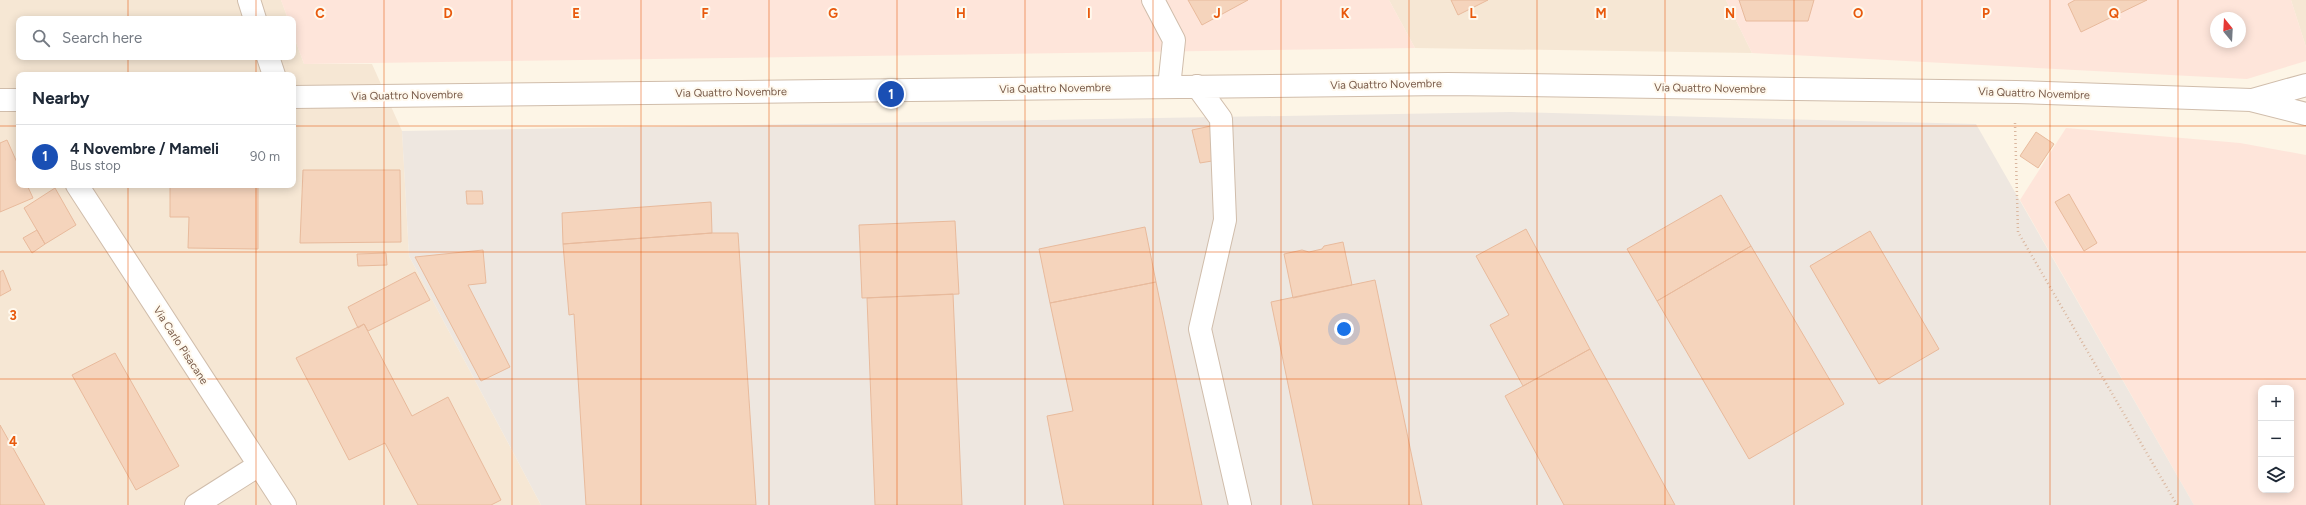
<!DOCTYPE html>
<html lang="en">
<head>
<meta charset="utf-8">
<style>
	:root { --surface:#fff; --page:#f6f6f7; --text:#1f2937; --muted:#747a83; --line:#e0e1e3; --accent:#ee6e45 }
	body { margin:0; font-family:Figtree,sans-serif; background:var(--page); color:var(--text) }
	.controls { position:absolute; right:12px; bottom:12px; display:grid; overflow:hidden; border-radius:8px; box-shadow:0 2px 10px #0003 }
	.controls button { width:36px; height:36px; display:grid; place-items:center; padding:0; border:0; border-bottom:1px solid var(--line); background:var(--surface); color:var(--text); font:20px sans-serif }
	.compass { position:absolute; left:2210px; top:12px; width:36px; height:36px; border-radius:50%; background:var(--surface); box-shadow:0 2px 10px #0003; rotate:342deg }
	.you { position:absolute; left:1344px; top:329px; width:14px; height:14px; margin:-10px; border:3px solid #fff; border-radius:50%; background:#1a73e8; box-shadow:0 0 0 6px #1a73e833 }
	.badge { display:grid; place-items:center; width:26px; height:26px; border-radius:50%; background:var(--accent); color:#fff; font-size:13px; font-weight:700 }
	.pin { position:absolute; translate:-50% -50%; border:2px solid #fff; box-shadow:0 1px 4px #0006 }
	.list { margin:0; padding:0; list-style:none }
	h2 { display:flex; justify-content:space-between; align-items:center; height:52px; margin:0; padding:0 16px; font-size:17px }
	h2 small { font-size:13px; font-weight:400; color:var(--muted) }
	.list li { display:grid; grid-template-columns:26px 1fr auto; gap:12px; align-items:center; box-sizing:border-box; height:64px; padding:0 16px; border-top:1px solid var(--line) }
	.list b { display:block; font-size:15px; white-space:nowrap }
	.list p { margin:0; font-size:13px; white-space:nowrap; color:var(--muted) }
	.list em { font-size:13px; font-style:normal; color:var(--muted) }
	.icon { flex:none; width:22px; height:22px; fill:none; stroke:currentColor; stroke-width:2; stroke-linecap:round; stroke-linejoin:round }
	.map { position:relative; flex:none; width:2306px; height:505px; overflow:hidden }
	.search { position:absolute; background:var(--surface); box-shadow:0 2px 10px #0003; left:16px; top:16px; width:280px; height:44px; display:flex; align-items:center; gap:10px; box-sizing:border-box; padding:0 14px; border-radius:8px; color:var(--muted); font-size:15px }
	.panel { position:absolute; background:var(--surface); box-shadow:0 2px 10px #0003; left:16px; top:72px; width:280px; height:116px; border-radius:8px }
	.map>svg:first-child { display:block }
	.residential { fill:#f6e7d4; fill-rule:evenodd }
	.commercial { fill:#fee5da; fill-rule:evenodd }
	.industrial { fill:#eee7e0 }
	.building { fill:#f5d4bc; stroke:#e8ba9c }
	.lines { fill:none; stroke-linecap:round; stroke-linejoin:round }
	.minor-casing { stroke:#d0bdab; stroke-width:24 }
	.path { stroke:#dab79f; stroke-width:2.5; stroke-dasharray:1 3; stroke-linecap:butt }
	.minor { stroke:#fff; stroke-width:22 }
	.grid { fill:none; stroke:#e8590c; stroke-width:1; stroke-opacity:0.55 }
	.labels { text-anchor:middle; stroke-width:4; stroke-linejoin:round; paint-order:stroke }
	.street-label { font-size:11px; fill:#795b49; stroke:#fff9ee }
	.grid-label { font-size:13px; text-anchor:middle; font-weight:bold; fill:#e8590c; stroke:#fff9ee; stroke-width:4; stroke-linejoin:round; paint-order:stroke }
</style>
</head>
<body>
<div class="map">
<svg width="2306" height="505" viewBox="0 0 2306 505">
	<rect width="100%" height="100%" fill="#fdf5e6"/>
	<path class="residential" d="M0,0H281L288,19H19V57H293V34L304,64H372L402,131L409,256L541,505H0ZM19,75H293V185H19Z
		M1389,0H1726L1752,53L1415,48Z
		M2291,0H2306V47Z"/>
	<path class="commercial" d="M281,0H1389L1415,48L304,64L293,34V19H288Z
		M1726,0H2291L2306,47V61L2247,79L1752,53ZM2216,18H2240V42H2216Z
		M2066,128L2240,143L2306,155V505H2194L2020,200ZM2261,388H2291V490H2261Z"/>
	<path class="industrial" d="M1511,112L1976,124L2194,505H541L409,256L402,131Z"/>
	<path class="building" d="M1188,0H1248L1202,25Z
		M1451,0H1488L1458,15Z
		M1739,0H1814L1808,21H1746Z
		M2075,0H2147L2081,32L2068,4Z
		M1211,126L1218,160L1200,163L1192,130Z
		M2036,132L2054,144L2038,168L2020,156Z
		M7,140L19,167V185H27L33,198L0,212V143Z
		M303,170H400L401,242L300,243Z
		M170,185H258V249L188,248L189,217H170Z
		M55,188L76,225L45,244L24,208Z
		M466,191H482L483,204H467Z
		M2069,194L2097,243L2084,251L2055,202Z
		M1721,195L1751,246L1657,301L1627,249Z
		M711,202L712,233L563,244L562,213Z
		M955,221L959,294L862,298L859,225Z
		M1145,227L1156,282L1050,303L1039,249Z
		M1526,229L1590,349L1523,386L1490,325L1509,315L1476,256Z
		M37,230L45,244L32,253L23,238Z
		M1870,231L1939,349L1879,384L1810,266Z
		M712,233H738L756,505H586L574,314L569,315L563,244Z
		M1343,242L1352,285L1293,298L1284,254L1302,250L1309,252L1322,249L1324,246Z
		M1751,246L1844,404L1749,459L1657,301Z
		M483,250L486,283L468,285L510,367L481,381L415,257Z
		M386,253L387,265L358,266L357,254Z
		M3,270L11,290L0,296V272Z
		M415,272L430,300L368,331L364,324L358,328L348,307Z
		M1375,280L1422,505H1313L1271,302Z
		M1156,282L1202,505H1064L1047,416L1073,411L1050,303Z
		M953,294L962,505H875L867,298Z
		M364,324L412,416L448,397L501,500L491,505H418L385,443L349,460L296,358Z
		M1590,349L1675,505H1564L1505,396Z
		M115,353L179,466L136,490L72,375Z
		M0,425L45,505H0Z"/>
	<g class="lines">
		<defs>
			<path id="minor" d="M249,0L255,19
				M1153,0L1174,40L1169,87
				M268,57L274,75
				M1197,86L1221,119L1225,220L1200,329L1240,505
				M293,97L1448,84L2016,92L2251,100L2306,114
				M0,100H19
				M2252,100L2306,85
				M77,185L285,505
				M196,505L259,465"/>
		</defs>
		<use href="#minor" class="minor-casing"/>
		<path class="path" d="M2015,123L2018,232L2177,505"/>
		<use href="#minor" class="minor"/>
	</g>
	<path class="grid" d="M128,0V19M256,0V19M384,0V505M512,0V505M641,0V505M769,0V505M897,0V505M1025,0V505M1153,0V505M1281,0V505M1409,0V505M1537,0V505M1665,0V505M1794,0V505M1922,0V505M2050,0V505M2178,0V505M128,57V75M256,57V75M0,126H19M293,126H2306M128,185V505M256,185V505M0,252H2306M0,379H2306"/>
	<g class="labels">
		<g class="street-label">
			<text transform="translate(1386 84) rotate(-1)" y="4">Via Quattro Novembre</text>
			<text transform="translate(1055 88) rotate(-1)" y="4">Via Quattro Novembre</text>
			<text transform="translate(1710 88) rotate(1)" y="4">Via Quattro Novembre</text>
			<text transform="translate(731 92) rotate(-1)" y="4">Via Quattro Novembre</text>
			<text transform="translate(2034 93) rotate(2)" y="4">Via Quattro Novembre</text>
			<text transform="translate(407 95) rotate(-1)" y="4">Via Quattro Novembre</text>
			<text transform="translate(181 345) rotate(57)" y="4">Via Carlo Pisacane</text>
		</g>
	</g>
	<g class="grid-label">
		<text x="320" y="18">C</text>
		<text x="448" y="18">D</text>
		<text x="576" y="18">E</text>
		<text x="705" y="18">F</text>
		<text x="833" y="18">G</text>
		<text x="961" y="18">H</text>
		<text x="1089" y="18">I</text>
		<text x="1217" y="18">J</text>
		<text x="1345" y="18">K</text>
		<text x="1473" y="18">L</text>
		<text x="1601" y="18">M</text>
		<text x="1730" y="18">N</text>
		<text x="1858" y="18">O</text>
		<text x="1986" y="18">P</text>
		<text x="2114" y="18">Q</text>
		<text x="13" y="320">3</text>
		<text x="13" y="446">4</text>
	</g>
</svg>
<div class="controls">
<button>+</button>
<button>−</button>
<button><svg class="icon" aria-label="layers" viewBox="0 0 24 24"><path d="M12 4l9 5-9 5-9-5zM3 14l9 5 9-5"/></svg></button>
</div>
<svg class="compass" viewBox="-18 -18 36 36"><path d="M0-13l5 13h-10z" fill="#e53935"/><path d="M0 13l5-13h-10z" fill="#747a83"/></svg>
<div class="you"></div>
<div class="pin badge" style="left:891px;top:94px;background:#1a4fb4">1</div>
<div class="search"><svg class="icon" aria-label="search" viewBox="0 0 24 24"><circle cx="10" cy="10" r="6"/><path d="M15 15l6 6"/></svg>Search here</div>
<section class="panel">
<h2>Nearby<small></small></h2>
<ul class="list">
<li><span class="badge" style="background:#1a4fb4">1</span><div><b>4 Novembre / Mameli</b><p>Bus stop</p></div><em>90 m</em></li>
</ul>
</section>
</div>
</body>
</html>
